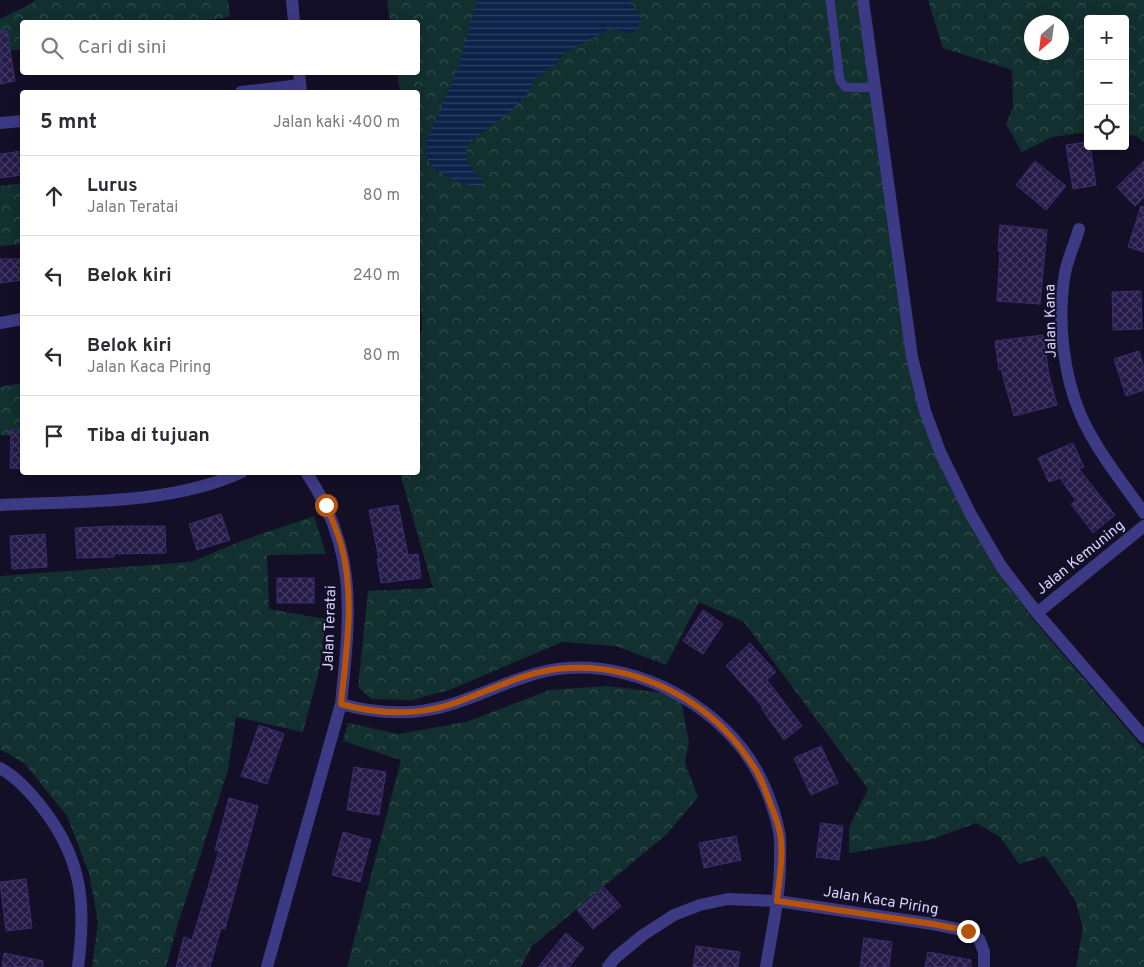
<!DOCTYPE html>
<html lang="id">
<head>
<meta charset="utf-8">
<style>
	:root { --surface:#fff; --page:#f2f2f3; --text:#2b2b33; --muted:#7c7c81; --line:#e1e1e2 }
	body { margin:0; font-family:Overpass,sans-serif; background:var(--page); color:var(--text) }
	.controls { position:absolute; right:15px; top:15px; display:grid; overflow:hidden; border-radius:5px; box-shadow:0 2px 12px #0003 }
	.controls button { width:45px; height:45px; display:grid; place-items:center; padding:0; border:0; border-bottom:1px solid var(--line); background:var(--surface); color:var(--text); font:25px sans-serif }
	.compass { position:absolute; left:1024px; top:15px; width:45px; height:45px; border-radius:50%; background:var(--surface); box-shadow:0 2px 12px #0003; rotate:208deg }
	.stop { position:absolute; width:15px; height:15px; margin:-11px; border:4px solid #b45309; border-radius:50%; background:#fff }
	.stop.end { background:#b45309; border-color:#fff; box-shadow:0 1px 5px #0008 }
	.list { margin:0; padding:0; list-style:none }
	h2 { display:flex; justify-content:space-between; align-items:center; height:65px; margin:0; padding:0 20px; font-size:21px }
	h2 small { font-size:16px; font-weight:400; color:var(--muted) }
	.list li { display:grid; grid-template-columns:32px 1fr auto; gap:15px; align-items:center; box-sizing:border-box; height:80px; padding:0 20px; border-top:1px solid var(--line) }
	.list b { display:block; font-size:19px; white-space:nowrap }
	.list p { margin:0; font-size:16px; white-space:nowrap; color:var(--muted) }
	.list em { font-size:16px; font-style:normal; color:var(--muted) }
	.icon { flex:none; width:28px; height:28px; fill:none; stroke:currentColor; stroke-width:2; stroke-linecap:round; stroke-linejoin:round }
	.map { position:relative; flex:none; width:1144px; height:967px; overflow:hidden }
	.search { position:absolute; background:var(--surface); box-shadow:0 2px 12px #0003; left:20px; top:20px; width:400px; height:55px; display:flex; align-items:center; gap:12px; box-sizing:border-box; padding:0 18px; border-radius:5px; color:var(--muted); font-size:19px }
	.panel { position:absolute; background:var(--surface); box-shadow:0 2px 12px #0003; left:20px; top:90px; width:400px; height:385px; border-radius:5px }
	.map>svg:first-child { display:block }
	.forest { fill:url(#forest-crowns); fill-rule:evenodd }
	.water { fill:url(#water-rules) }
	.building { fill:url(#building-cross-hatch); stroke:#3b2d73 }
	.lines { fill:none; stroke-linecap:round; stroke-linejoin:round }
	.lane { stroke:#3d3a85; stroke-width:9 }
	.street { stroke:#3d3a85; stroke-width:12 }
	.route { stroke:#b45309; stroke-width:6 }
	.labels { text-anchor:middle; stroke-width:4; stroke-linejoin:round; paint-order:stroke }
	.street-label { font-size:15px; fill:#d9d4ff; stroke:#130f26 }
</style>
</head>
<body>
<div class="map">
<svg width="1144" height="967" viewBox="0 0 1144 967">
	<defs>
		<pattern id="forest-crowns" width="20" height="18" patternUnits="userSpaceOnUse" patternTransform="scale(1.25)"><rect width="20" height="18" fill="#12302f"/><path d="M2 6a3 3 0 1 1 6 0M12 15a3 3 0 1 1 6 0" fill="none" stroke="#344d4e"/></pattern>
		<pattern id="water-rules" width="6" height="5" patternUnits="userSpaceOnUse" patternTransform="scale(1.25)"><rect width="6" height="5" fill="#0c2248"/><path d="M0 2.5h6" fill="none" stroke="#2f4163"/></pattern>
		<pattern id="building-cross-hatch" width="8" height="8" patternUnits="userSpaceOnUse" patternTransform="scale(1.25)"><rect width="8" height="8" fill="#241b47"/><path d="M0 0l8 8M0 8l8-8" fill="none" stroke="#433b63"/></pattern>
	</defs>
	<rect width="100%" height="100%" fill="#130f26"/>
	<path class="forest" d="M35,0H228L230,17L195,22H22V49L0,52V19L31,4Z
		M387,0H860L922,412L1000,573L1031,617L1144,749V967H1076L1083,927L1075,900L1045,856L1019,864L1000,837L976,823L930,840L849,853V827L868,789L744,622L699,602L666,665L616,646L562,642L452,689L412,700L371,699L358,687L368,591L433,588L400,473L418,472V342L422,331L418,242V92H400L397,73L418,72V22H390Z
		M928,0H1144V142L1136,136L1125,134V19H1088V132L1052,137L1022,152L1006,124L1013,107L1012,70L943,48ZM1032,22H1062V52H1032Z
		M22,183V244L0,246V186Z
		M22,383V436L0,435V387Z
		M314,516L326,554L267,555L269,609L326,619L320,667L303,732L236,717L228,770L177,927L166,967H92L98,922L89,873L67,816L25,764L0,749V576L191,562L244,540Z
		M607,686L680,695L689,742L685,763L698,797L667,834L532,946L521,967H347L401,760L343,741L348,723L398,734L466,722L550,690Z"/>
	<path class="water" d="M477,0H630L642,20L638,29L630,34C623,33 617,29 610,29L564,53L554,66L537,77L525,96L514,108L470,142L465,155L471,168L483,180V186C472,189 438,174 431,165C426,158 425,150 426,142L458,68Z"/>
	<path class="building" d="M0,31H7L15,81L0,84Z
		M1088,142V146H1090L1096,185L1073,189L1066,145Z
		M22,151V175L0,178V154Z
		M1035,161L1066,186L1046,210L1016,185Z
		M1144,161V197L1135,206L1117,187Z
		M1141,206L1144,207V252L1128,247Z
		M1000,225L1047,230L1040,304L997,301L1000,251H998Z
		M0,259H22V280L0,283Z
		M1141,291L1142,329L1113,330L1112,292Z
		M1043,335L1049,375L1057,405L1014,416L1001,369L999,370L995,341Z
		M1139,351L1144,368V390L1126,396L1114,359Z
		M11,430H22V469L10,468Z
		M1073,443L1084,467L1079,469L1115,515L1093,533L1071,504L1076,501L1060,478L1049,482L1038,458Z
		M398,505L408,555L418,554L421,578L381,583L377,559H379L369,510Z
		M221,514L230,540L197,550L189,524Z
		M113,526H165L166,553L114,554V557L77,558L75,528Z
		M45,534L47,567L12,569L10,536Z
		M277,578H314V603H277Z
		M703,610L723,624L703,654L683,641Z
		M750,643L776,672L767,680L802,726L784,740L761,708L763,707L726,666Z
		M259,725L284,734L267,784L241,776Z
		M821,746L838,783L811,795L794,758Z
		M354,767L386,772L379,815L347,810Z
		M229,798L258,806L225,929L221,928L210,967H176L184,937L192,940L219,851L215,850Z
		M821,823L843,826L839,860L816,857Z
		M343,832L371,840L360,882L332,875Z
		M736,836L741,860L704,868L699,843Z
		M26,879L32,928L6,931L0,882Z
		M604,887L621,906L593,929L577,910Z
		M566,933L584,948L569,967H538Z
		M864,938L892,942L889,967H860Z
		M696,946L740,952L738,967H693Z
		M928,952L971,960V967H925Z
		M4,953L43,961V967H2Z"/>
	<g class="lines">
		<path class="lane" d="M830,0L840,80L845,87L875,88"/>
		<path class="street" d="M292,0L294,22
			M863,0L912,357L925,411L941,454L970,513L1001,566L1037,613L1144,737
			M299,72L301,92
			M241,92L300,85
			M0,123L22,121
			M1079,229C1075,243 1068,258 1065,273C1057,319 1063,374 1081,416C1097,451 1122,482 1144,513
			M0,323L22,319
			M0,505C78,501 170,505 242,472
			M1037,613L1144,526
			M341,704C377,714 413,716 449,705C489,693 525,671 567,668C642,663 724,708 759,775C767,790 776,815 779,832C781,839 780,847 780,855C781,892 772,930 766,967
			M0,768C18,778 32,794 44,810C83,861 86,906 78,967
			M267,967L341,704C350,615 359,551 306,472
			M608,967L615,958L643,935L674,915L700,905L728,899L777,901L933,924L967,931L979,939L984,952V967"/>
	</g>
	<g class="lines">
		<path class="route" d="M326,505C332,519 338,533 342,548C355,599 346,653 341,704C377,714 413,716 449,705C489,692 525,670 568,668C637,664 708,700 747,757C751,763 756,769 759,776C763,783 766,792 769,800C773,811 778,822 780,833C784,854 779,879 777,901L933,924L968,931"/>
	</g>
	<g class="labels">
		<g class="street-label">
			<text transform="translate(1050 321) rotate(-91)" y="5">Jalan Kana</text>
			<text transform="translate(1080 557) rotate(-39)" y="5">Jalan Kemuning</text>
			<text transform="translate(329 628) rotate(-88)" y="5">Jalan Teratai</text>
			<text transform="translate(881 900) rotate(9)" y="5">Jalan Kaca Piring</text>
		</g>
	</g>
</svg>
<div class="controls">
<button>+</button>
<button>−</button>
<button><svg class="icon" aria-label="locate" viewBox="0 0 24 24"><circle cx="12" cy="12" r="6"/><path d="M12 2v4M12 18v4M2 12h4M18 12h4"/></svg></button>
</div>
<svg class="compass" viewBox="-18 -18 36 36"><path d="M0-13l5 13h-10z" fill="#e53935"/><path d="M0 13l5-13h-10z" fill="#7c7c81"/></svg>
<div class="stop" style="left:326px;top:505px"></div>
<div class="stop end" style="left:968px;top:931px"></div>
<div class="search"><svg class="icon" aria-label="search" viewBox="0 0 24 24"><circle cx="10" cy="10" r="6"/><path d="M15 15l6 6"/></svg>Cari di sini</div>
<section class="panel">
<h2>5 mnt<small>Jalan kaki · 400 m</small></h2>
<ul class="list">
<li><svg class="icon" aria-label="ahead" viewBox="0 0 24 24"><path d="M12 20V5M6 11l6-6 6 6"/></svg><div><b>Lurus</b><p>Jalan Teratai</p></div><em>80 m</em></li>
<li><svg class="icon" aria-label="left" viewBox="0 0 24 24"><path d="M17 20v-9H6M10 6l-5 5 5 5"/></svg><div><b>Belok kiri</b></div><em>240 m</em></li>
<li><svg class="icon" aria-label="left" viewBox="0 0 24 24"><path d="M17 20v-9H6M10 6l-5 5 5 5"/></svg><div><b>Belok kiri</b><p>Jalan Kaca Piring</p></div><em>80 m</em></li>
<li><svg class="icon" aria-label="arrive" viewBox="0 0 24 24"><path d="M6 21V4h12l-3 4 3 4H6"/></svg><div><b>Tiba di tujuan</b></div></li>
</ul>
</section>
</div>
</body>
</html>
